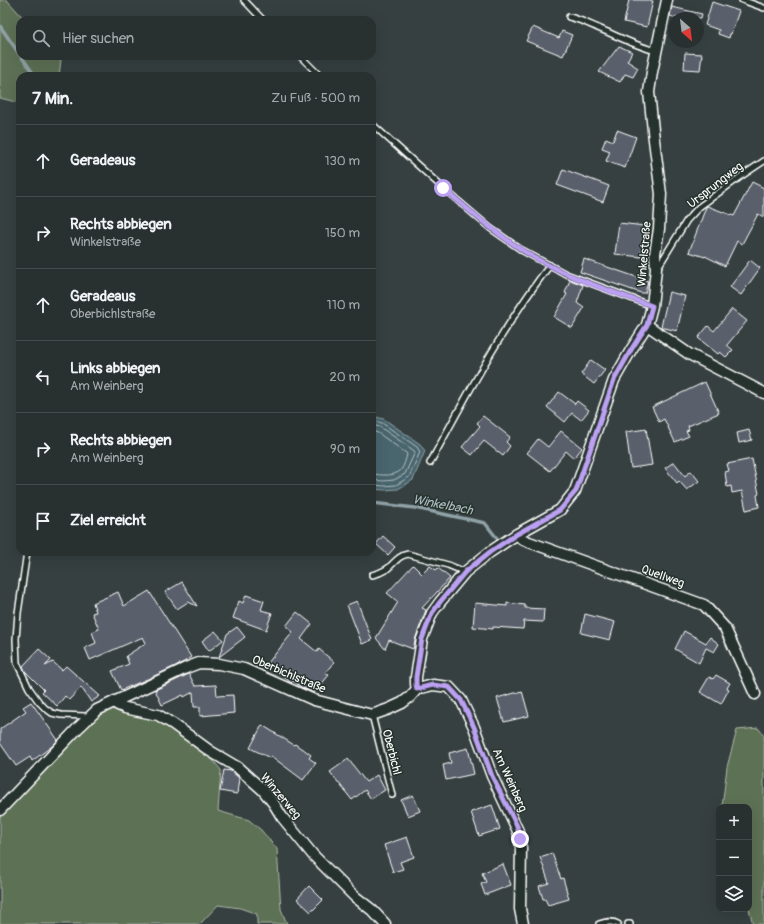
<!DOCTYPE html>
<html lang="de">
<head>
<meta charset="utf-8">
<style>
	:root { --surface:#283030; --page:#303838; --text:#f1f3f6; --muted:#a5a9ab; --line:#444b4c }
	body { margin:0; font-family:Pangolin,sans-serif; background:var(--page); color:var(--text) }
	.controls { position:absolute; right:12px; bottom:12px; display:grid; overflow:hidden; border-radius:8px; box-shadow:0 4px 16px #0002 }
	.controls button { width:36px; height:36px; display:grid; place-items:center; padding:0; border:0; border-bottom:1px solid var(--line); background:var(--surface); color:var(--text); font:20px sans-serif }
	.compass { position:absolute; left:668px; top:12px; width:36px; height:36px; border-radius:50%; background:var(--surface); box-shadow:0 4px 16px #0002; rotate:152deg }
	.stop { position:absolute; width:12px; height:12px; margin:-9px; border:3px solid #bca0f2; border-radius:50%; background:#fff }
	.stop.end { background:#bca0f2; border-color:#fff; box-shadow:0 1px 4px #0008 }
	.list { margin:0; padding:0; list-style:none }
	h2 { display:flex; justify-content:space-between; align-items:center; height:52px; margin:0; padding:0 16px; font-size:17px }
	h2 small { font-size:13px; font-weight:400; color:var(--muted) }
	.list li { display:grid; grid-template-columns:26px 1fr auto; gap:12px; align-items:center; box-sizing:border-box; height:72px; padding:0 16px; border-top:1px solid var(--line) }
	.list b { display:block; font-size:15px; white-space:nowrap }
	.list p { margin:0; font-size:13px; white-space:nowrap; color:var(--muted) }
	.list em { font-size:13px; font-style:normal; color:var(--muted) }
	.icon { flex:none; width:22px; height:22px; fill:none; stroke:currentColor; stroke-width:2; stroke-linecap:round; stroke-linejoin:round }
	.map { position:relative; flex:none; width:764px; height:924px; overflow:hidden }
	.search { position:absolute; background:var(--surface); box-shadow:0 4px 16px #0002; left:16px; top:16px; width:360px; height:44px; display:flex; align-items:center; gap:10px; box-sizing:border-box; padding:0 14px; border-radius:12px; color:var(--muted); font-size:15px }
	.panel { position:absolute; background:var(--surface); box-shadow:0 4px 16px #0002; left:16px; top:72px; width:360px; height:484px; border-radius:12px }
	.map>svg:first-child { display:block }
	.green { fill:#5d7155; stroke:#aeb8aa }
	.water { fill:#48656e; stroke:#91a3a8 }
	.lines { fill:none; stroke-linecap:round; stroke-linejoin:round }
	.shore { stroke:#b6c1c5; stroke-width:1 }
	.stream { stroke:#91a3a8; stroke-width:3.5 }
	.building { fill:#5a5f6c; stroke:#fff }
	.service-casing { stroke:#fff; stroke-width:8 }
	.minor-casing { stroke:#fff; stroke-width:13 }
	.service { stroke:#26332d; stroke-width:5 }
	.minor { stroke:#26332d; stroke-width:10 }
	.route { stroke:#bca0f2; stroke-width:5 }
	.labels { text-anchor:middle; stroke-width:3; stroke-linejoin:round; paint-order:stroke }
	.street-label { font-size:12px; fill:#fff; stroke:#26332d }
	.water-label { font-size:13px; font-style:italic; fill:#adbabe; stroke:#26332d }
</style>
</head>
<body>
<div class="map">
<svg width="764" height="924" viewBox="0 0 764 924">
	<rect width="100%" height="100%" fill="#364040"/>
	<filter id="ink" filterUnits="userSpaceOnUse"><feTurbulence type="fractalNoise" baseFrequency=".025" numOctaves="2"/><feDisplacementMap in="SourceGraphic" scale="8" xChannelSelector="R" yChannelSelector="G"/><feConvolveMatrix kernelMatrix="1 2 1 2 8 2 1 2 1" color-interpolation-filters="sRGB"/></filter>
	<g filter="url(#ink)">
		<path class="green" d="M0,0H7L25,20H20V56H57L61,60L59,76H20V103L0,98Z
			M117,700L164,715L205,751L221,770L218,811L249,820L261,830L277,849L281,909L287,924H257V914L240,908L218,905L200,924H0V815L15,799L106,708Z
			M758,728L764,735V924H753L749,909V807H722L727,767L737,730Z"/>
		<path class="water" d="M372,416L384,419L420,444L425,451L413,480L398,489L384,490L372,489Z"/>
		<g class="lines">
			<path class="shore" d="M372,420L382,423L417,447L420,452L409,477L396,485L384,486L372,485
				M372,425L380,427L413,450L415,452L405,474L394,480L384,481L372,480
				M372,431L378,433L406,453L407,454C406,459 404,466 401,470C394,477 381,475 372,474"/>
			<path class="stream" d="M0,26L20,55
				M21,56L35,76
				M372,503L415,508L485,523L500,542"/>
		</g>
		<path class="building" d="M629,0H648L653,1L647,27L624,22Z
			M712,2L739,11L731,34H730L729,38L718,34L719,30L705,25Z
			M672,7L702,14L701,18H677L670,16Z
			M533,27L559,38L562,31L572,35L563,56L526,41Z
			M619,46L632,52L627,61L638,68L633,77L625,74L620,82L599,72Z
			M685,53L702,54L700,70L684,69Z
			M617,130L636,137L625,168L606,161L610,151L602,148L606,138L613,141Z
			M563,169L609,186L603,202L557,185Z
			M752,182L764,188V217L758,214L742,244L737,241L725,266L705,256V257L689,252L706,207L707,206L734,216Z
			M619,223L645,226L641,257L615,254Z
			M584,259L648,281L645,293H641L580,272Z
			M750,260L760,268L741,295L730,287Z
			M570,280L583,285L577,303L584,308L572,328L554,317L567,294L565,293Z
			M669,292L685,296L677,331L661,327Z
			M732,309L747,321L727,345L733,350L726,357L720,352L718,354L698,338L708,326L714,331Z
			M591,360L605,370L594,384L581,374Z
			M705,382L719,413L688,426L689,430L686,431L689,436L675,442L664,419L659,422L652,407Z
			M559,392L575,404L577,401L589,410L581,420L572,413L565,422L547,407Z
			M483,416L510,437L506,442L510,446L503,456L484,441L472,455L462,447L480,426L477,423Z
			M646,429L652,465L631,468L626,432Z
			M749,430L752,440L739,443L737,433Z
			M561,431L582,448L574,458L566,451L550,471L527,453L538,439L548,447Z
			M752,459L759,494L757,495L759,507L746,510L742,491L732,493L731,486L727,487L725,472L729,471L727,464Z
			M674,462L685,476L691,471L699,481L687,490L679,481L677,483L665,468Z
			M383,536L395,547L388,555L376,544Z
			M413,565L422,574L430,566L436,570L438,568L450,578L422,608L426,610L416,637L413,649L389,640L385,649L376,638L398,602L387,593Z
			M182,582L197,606L188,602L177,609L165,592Z
			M149,591L191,657L184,662L150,678L121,690L112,671L129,664L126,656L146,643L143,637L90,660L85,648L96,643L92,632L99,629L92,613L96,612L93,603L118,592L124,606Z
			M246,595L264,601L261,610L272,613L266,630L233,618L239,601L243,603Z
			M357,601L372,640L362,644L347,605Z
			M475,603L507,606V603L525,605V608L544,609L543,622L524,621L523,629L493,627V629L473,627Z
			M297,612L312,624L301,639L317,652L319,649L334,662L325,673L329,675L314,693L301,687L293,681L291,683L290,682L267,664L293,632L286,626Z
			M585,614L615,622L610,640L581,633Z
			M237,627L245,637L219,657L227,634Z
			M215,631L223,640L209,651L202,641Z
			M684,631L706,643L710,637L719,644L714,652L706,648L699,663L675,649Z
			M39,649L51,660L45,666L53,662L62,670L66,666L100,696L91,702L81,687L69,700L65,696L57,706L42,692L44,690L25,671L23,666Z
			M189,674L195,686L216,685L217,696L233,695L234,713L200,716V707H194L193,692L184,697L183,695L162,705L155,690Z
			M716,675L730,683L727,688L729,689L721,704L700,692L709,677L713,679Z
			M522,691L529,716L504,722L497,698Z
			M31,702L58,740L51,747L32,761L30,757L16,766L0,743V729L26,711L23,707Z
			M262,725L294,745L295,744L302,749V748L311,755L309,758L316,763L303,780L271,756L270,758L250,748Z
			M468,748L474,774L446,780L443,765L451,763L449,753Z
			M348,759L366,782L377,775L385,790L371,799L365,790L352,800L330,772Z
			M224,770L231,771L239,778L237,794L220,791Z
			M413,795L420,811L408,816L401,800Z
			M492,805L500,829L479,836L471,812Z
			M407,837L414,857L400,862L403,869L393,872L384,845Z
			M552,853L561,879L563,878L569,899L548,905L545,899H543L539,886L549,883L540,857Z
			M503,864L511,885L485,895L481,884L486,882L482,873Z
			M309,886L323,900L311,912L297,899Z"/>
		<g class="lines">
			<defs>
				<path id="service" d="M244,0L263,20
					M742,0L764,8
					M569,17C579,19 589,24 598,28C617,36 636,46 656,51
					M300,56L320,76
					M372,124L443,188L490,228L523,251L566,274L652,306
					M656,268L660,264L687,220L699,207L743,175L764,161
					M430,463C467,395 503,326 550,265
					M27,552L18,613L16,639L17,663L29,688L39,702L45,708L52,713L61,715L85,716L88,718
					M372,575C377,574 382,572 387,569C395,563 397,556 408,554L448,565L465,572
					M372,715L392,795
					M599,924C605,922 612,920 618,924
					M628,924H630"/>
				<path id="minor" d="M647,325L689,354L764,393
					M517,534L522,539L529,542L704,605L725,628L755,694
					M417,689L416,684V677L422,639L432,613L440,602L465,572L490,552L517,534L560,510L575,491L614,380L631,350L647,325L652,306L656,269L655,254L659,229L661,194L654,140L649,92L652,72L667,0
					M417,689L433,685L449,687L461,700L474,727L492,776L518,831L521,848L520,909L523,924
					M115,701L118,705L125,708L158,715L173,724L210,751L237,767L262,789L274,804L282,817L313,855L354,896L372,910L385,924
					M0,810L78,728L97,710L186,668L199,663L219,664L244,669L314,700L372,715L389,709L402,703L410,697L417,689"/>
			</defs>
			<use href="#service" class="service-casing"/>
			<use href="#minor" class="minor-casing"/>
			<use href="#service" class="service"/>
			<use href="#minor" class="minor"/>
		</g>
	</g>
	<g class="lines" filter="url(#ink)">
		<path class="route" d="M443,188C468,210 494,232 522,250C562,276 608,290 652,306L647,325L631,350L614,380L576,491L560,510L517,534L490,552L465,572L440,602L432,613L422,639L416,677V684L417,689L433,685L449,687L461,700L474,727L492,776L517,826L520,839"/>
	</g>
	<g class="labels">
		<g class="street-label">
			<text transform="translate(715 185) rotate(-38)" y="4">Ursprungweg</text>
			<text transform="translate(644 254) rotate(-85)" y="4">Winkelstraße</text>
			<text transform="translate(663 576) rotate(20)" y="4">Quellweg</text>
			<text transform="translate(289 674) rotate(23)" y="4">Oberbichlstraße</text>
			<text transform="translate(392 752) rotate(76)" y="4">Oberbichl</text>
			<text transform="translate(510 780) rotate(66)" y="4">Am Weinberg</text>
			<text transform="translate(281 796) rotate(50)" y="4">Winzerweg</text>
		</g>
		<g class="water-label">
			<text transform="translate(443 504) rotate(11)" y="5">Winkelbach</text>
		</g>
	</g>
</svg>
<div class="controls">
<button>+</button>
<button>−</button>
<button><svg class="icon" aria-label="layers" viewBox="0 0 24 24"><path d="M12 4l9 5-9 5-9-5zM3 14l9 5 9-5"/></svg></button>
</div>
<svg class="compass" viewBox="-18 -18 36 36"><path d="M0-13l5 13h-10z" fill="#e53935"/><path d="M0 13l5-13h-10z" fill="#a5a9ab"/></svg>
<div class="stop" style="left:443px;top:188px"></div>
<div class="stop end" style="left:520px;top:839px"></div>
<div class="search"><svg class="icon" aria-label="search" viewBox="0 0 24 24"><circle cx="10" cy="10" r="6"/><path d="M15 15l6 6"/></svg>Hier suchen</div>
<section class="panel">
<h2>7 Min.<small>Zu Fuß · 500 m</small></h2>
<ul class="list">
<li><svg class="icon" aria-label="ahead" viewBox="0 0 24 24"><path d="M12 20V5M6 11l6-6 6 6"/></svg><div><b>Geradeaus</b></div><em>130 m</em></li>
<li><svg class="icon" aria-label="right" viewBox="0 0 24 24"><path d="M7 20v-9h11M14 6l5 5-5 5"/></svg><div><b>Rechts abbiegen</b><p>Winkelstraße</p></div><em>150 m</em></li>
<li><svg class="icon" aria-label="ahead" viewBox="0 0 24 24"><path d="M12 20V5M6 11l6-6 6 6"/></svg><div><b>Geradeaus</b><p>Oberbichlstraße</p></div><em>110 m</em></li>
<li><svg class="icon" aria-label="left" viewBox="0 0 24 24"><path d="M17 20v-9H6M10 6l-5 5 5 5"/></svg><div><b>Links abbiegen</b><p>Am Weinberg</p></div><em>20 m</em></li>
<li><svg class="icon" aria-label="right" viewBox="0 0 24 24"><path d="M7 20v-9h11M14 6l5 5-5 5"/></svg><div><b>Rechts abbiegen</b><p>Am Weinberg</p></div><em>90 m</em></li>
<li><svg class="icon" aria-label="arrive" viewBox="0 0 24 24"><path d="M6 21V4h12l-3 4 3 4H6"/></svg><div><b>Ziel erreicht</b></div></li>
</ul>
</section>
</div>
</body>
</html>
